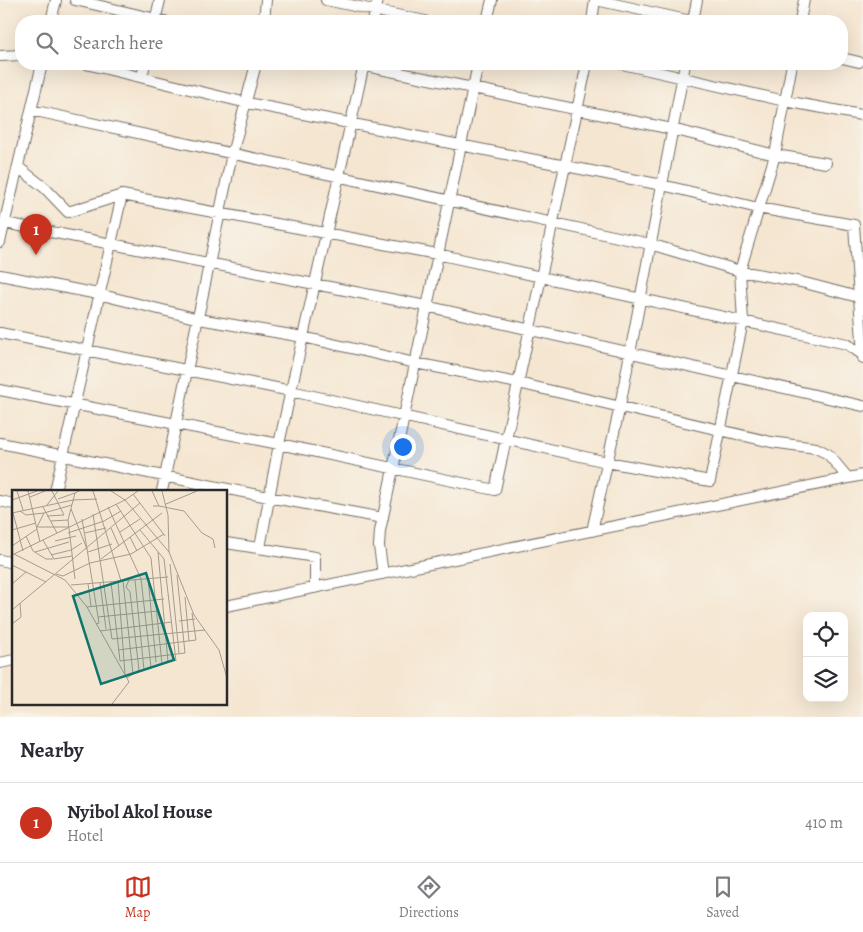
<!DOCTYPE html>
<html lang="en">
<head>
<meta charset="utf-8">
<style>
	:root { --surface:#fff; --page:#f7f7f7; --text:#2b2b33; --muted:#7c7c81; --line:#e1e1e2; --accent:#c8321e }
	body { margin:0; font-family:Alegreya,serif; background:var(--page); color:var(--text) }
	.controls { position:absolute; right:15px; bottom:15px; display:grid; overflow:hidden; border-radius:10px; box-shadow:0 5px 20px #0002 }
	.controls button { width:45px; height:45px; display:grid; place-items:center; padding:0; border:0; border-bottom:1px solid var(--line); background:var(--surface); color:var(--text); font:25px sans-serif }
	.you { position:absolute; left:402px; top:446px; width:18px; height:18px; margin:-12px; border:4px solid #fff; border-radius:50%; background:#1a73e8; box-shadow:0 0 0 8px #1a73e833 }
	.badge { display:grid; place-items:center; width:32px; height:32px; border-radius:50%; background:var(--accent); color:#fff; font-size:16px; font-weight:700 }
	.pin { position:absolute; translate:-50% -41px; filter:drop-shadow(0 1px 2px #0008) }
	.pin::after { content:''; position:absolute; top:26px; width:18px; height:15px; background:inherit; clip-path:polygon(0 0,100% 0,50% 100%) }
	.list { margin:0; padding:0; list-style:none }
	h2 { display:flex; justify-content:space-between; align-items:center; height:65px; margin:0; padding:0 20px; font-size:21px }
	h2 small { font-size:16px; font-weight:400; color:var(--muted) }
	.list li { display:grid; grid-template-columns:32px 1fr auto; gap:15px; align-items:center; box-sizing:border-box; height:80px; padding:0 20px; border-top:1px solid var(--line) }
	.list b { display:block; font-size:19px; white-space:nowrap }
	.list p { margin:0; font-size:16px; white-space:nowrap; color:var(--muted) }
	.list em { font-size:16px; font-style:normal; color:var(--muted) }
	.icon { flex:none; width:28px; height:28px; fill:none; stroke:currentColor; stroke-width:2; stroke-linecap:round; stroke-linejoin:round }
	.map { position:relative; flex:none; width:863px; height:717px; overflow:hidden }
	.search { position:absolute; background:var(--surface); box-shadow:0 5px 20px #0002; left:15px; right:15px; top:15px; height:55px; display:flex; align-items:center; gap:12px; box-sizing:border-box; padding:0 18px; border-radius:20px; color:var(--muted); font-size:19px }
	.sheet { height:145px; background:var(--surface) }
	nav { display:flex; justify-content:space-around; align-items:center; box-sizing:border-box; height:70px; border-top:1px solid var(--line); background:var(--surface); font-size:14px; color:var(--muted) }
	nav a { display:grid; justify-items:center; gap:2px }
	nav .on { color:var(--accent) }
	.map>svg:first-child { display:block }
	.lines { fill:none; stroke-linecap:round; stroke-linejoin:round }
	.minor-casing { stroke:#726c65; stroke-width:12 }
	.minor { stroke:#fff; stroke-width:10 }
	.inset-road { fill:none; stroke:#a49b8f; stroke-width:1 }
	.view { fill:#0f766e; fill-opacity:0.15; stroke:#0f766e; stroke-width:2.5 }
	.inset-edge { fill:none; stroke:#2b2b2b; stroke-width:2.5 }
</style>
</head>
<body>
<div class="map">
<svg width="863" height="717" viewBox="0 0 863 717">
	<rect width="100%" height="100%" fill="#f7f3e8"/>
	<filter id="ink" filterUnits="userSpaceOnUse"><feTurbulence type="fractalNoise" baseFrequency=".02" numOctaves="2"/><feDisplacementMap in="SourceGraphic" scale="10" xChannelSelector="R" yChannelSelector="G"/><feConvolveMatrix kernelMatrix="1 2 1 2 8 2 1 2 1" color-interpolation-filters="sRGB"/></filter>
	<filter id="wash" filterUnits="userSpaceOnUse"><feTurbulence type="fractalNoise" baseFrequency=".0096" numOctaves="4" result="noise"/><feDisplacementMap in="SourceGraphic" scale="20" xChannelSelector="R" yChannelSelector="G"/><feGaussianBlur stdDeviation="1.12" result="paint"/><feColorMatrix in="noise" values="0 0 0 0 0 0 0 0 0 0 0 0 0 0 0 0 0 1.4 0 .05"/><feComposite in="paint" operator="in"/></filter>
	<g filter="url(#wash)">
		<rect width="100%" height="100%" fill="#f5e6d1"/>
	</g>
	<g filter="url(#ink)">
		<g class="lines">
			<defs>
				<path id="minor" d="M75,0L165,21
					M326,0L425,21
					M596,0L691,21
					M51,21L56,0
					M155,21L160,0
					M264,21L266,0
					M373,21L378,0
					M487,21L492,0
					M592,21L595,0
					M693,21L697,0
					M800,21L804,0
					M0,56L21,55
					M842,58L859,62
					M86,64L247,103L662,185L758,208L854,225L863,355
					M356,64L672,129L775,155L826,163
					M622,64L785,101L861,115
					M142,76L145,64
					M31,110L650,244L740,271L801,282L858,297
					M18,167L45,188L68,212L122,195L437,254L847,344L863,355V358
					M5,223L426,306L863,406
					M0,242L42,64
					M0,275L98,294L199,319L303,337L415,363L518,383L771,442L816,448L828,454L848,478
					M0,333L291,391L607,462L710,481L743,321L740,271L775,155L792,64
					M0,390L279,444L495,490L587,64
					M0,443L268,497L383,518
					M55,491L122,195
					M162,491L232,154L256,64
					M0,501L14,504
					M592,531L620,406L685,64
					M226,543L315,557V588
					M260,548L279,444L364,64
					M0,560L14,563
					M383,574L379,546L380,531L478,64
					M226,606L863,475
					M0,663L14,660"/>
			</defs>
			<use href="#minor" class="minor-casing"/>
			<use href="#minor" class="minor"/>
		</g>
	</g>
	<g transform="translate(12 490)">
		<rect width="215" height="215" fill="#f5e6d1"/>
		<path class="inset-road" d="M5,1L11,20M16,1L28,52M40,1L52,25M81,1L109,91M99,1L113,10M126,1L113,10L157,62L182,125L207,160L215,188M140,1L147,16H141M150,1L156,25L157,62M121,4L153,46M18,7L33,1M46,9L63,3M0,10L25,1M104,14L139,68L150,174M154,14L185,1M35,15L46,1M147,16L172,21L190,43L201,49L203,58M31,17L45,43M96,17L129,89L139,177L126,182M0,19L11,61M59,19L75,59L70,29M8,21L14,25L32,23M0,23L61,10L85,9M81,24L100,149L193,140M35,26L52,25M39,31L56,30M25,37L32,23L60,15M25,37H56M99,38L107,56M0,40L24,33M128,40L152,69L164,171M108,42L128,29M56,43L92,31L109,21M73,43L94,38M14,46L21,61L34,69H41M118,47L125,61M31,50L42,69L60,66M43,51L64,46M0,56L25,39M75,59L87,133L84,134M23,62L57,52M76,62L100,54M146,62L156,172M2,64L53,90L75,117L117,192L100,214M0,65L113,10M39,65L59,60L70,53M89,69L150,23M158,74L167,163M0,75L34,92M44,84L51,86L78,73L119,64L152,44M136,88L144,172M63,89L56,30L63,3L67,1M123,90L132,180M106,91L113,184M111,91L121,184M99,92L108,171L173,163L165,85M88,93L94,139M0,94L14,82M76,94L79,116M59,95L156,87M173,107L177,151M75,117L152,109M0,120L128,13M86,127L146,121M167,131L183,129M0,134L9,127L8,113M88,141L160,132M106,160L184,150L180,123M115,188L127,180L118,102L114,97L117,90"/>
		<path class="view" d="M134,83L162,170L89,194L61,106Z"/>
		<rect width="215" height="215" class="inset-edge"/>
	</g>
</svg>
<div class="controls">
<button><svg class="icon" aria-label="locate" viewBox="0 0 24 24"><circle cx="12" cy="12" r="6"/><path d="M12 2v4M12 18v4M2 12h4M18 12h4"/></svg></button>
<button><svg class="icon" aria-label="layers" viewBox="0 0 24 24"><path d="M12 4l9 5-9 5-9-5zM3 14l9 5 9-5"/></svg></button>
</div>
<div class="you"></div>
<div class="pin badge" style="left:36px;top:255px">1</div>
<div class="search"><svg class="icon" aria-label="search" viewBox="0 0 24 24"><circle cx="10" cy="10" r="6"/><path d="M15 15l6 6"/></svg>Search here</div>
</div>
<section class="sheet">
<h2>Nearby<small></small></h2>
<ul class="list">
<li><span class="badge">1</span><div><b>Nyibol Akol House</b><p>Hotel</p></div><em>410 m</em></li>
</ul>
</section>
<nav>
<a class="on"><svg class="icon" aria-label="map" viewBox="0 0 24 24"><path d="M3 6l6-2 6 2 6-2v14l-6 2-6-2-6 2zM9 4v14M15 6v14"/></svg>Map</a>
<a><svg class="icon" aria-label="directions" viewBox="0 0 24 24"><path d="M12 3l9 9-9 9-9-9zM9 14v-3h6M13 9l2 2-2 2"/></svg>Directions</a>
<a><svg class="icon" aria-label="saved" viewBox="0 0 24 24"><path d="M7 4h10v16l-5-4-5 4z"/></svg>Saved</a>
</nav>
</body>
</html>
